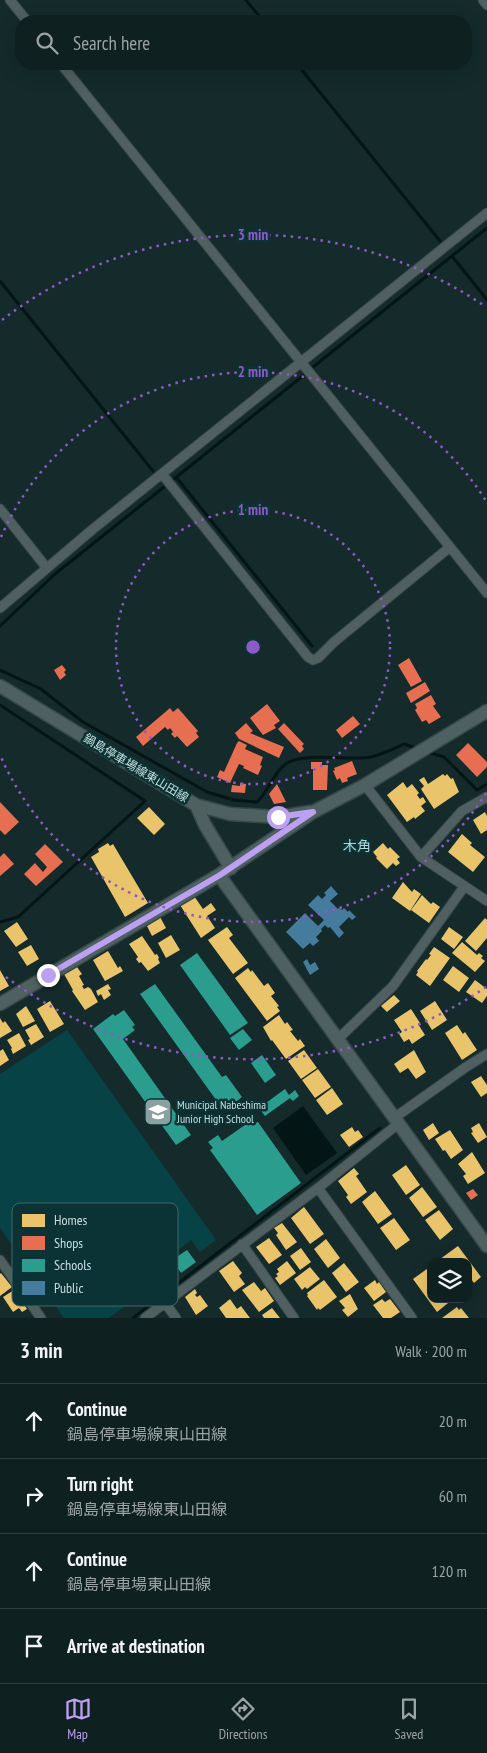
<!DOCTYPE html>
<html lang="en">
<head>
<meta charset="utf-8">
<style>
	:root { --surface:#0f2020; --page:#182829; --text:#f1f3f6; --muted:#9ba3a5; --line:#2f3e3e; --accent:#bca0f2 }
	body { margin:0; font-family:"PT Sans Narrow","Noto Sans JP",sans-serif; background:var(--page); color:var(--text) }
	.controls { position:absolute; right:15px; bottom:15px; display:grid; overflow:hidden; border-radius:10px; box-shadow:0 5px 20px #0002 }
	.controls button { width:45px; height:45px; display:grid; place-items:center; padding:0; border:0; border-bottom:1px solid var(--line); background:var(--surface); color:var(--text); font:25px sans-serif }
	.stop { position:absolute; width:15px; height:15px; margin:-11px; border:4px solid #bca0f2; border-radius:50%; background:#fff }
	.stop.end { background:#bca0f2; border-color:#fff; box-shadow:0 1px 5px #0008 }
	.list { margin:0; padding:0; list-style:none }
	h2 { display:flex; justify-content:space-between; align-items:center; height:65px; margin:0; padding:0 20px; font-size:21px }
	h2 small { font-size:16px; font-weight:400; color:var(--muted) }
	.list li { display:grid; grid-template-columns:32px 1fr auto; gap:15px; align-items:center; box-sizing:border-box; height:75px; padding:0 20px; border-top:1px solid var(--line) }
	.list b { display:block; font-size:19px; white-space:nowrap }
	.list p { margin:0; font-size:16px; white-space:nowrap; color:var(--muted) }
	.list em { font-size:16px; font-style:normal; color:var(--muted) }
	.icon { flex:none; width:28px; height:28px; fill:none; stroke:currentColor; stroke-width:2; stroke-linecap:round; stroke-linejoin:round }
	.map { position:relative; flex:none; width:487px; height:1318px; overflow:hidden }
	.search { position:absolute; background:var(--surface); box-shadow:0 5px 20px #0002; left:15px; right:15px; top:15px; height:55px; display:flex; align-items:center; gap:12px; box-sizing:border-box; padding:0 18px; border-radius:20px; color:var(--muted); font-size:19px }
	.sheet { height:365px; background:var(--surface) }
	nav { display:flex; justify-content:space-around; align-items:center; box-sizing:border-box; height:70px; border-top:1px solid var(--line); background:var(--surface); font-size:14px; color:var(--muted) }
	nav a { display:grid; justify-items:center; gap:2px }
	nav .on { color:var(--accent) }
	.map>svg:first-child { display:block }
	.green { fill:#074346 }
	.water { fill:#041516 }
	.homes { fill:#e9c46a }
	.shops { fill:#e76f51 }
	.schools { fill:#2a9d8f }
	.public { fill:#457b9d }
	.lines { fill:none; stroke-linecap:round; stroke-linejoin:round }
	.stream { stroke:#041516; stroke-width:3 }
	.street-casing { stroke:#374748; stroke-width:11 }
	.secondary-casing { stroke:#374748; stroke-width:15 }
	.street { stroke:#505f5f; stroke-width:9 }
	.secondary { stroke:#4f6061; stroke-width:12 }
	.route { stroke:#bca0f2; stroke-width:6 }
	.ring { fill:none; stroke:#8f59c7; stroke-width:2.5; stroke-dasharray:2.5 5 }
	.labels { text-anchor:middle; stroke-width:5; stroke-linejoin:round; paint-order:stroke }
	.street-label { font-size:12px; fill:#cbdfdf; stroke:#0b3234 }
	.poi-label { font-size:12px; fill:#cbdfdf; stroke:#0b3234; text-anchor:start }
	.neighbourhood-label { font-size:14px; fill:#b0d9da; stroke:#0b3234 }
	.key { fill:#0b3234; stroke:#456667; stroke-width:1 }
	.key-label { font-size:14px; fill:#cbdfdf }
	.centre { fill:#8f59c7; stroke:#0b3234; stroke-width:2.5 }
	.ring-label { font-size:15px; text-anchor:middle; font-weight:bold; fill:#8f59c7; stroke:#0b3234; stroke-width:5; stroke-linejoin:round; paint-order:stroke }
</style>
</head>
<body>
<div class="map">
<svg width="487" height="1318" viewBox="0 0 487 1318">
	<rect width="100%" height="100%" fill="#142a2b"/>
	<path class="green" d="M67,1030L216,1240L200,1252L191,1240L161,1263L169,1274L109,1318H64L0,1228V1074Z"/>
	<path class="water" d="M303,1106L337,1153L306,1175L273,1128Z"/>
	<path class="homes" d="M443,774L445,776L447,774L451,779L453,778L459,792L434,809L421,789L424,786L419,780L424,777L428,784Z
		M403,782L407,788L412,784L419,793L417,795L420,799L423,797L426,802L421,806L425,811L415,819L414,817L407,822L387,795Z
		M149,807L165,824L154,835L137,818Z
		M485,812L487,816V830L481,834L473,820Z
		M462,834L472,843L470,845L485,857L473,872L448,852Z
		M108,843L110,846L113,844L148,903L125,917L91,857L99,852L98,849Z
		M383,843L388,849L390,847L400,857L397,859L400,863L396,866L393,863L387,869L376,858L377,857L373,852Z
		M403,882L412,892L414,889L421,894L410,911L392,898Z
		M422,895L431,904L433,902L440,907L429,923L411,910Z
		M194,896L203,909L211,903L216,910L207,916L215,928L201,938L180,905Z
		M160,917L166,928L152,936L147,926Z
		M485,918L487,920V938L476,951L465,941Z
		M17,922L28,939L16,947L4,931Z
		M227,927L233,935L229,938L248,963L233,974L208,940Z
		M449,927L463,937L454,949L441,939Z
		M171,935L180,950L166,958L158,943Z
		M142,936L155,955L157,954L159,958L158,959L160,963L148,971L141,962L139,963L136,959L138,957L129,944Z
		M462,942L477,955L479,953L483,956L481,958L485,961L475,972L452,953Z
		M31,945L39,959L27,966L18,952Z
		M434,947L450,958L430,986L416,975L418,972L417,971L426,959L427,960L431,955L429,954Z
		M108,951L118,968L120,966L123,971L105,981L93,960Z
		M453,966L469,978L459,992L443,980Z
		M77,967L82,974L79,976L84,985L82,986L84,989L88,987L91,989L98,1002L85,1010L72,991L73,990L64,974Z
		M248,968L251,972L252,970L264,986L268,983L275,993L271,996L279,1006L277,1007L280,1011L267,1021L235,978Z
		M0,970L9,986L0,991Z
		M475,980L487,989V996L482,1003L466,992Z
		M108,984L111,989L108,990L111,995L104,1000L101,994L98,996L96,991Z
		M394,995L400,1001L387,1012L381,1006Z
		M50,1001L64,1024L50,1032L37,1009Z
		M435,1001L447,1020L432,1030L420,1011Z
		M26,1006L35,1021L23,1027L16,1014Z
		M411,1009L420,1023L418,1024L425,1035L412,1044L409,1039L404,1042L399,1034L402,1032L394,1020Z
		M279,1015L285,1024L287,1022L293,1030L290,1031L298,1041L300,1039L305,1046L286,1059L272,1040L271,1041L263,1027Z
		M0,1018L3,1023L5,1021L12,1031L0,1038Z
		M36,1024L44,1037L31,1045L28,1040L30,1039L25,1030Z
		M457,1025L463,1034L465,1032L477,1050L462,1060L445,1033Z
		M19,1033L26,1046L13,1054L11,1049L12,1048L7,1040Z
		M3,1049L9,1060L0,1066V1051Z
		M304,1050L317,1068L301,1079L288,1061Z
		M414,1050L426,1072L416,1079L408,1068L400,1073L394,1064Z
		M318,1069L331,1087L315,1098L302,1080Z
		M481,1076L487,1085V1093L481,1097L471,1082Z
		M332,1088L343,1104L327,1115L316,1100Z
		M433,1123L439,1133L429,1140L423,1130Z
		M479,1123L487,1137L478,1143L471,1133L473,1132L471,1128Z
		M352,1127L355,1132L358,1130L363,1137L349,1147L340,1135Z
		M450,1130L463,1150L451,1159L445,1150L443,1151L435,1139Z
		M472,1152L485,1173L468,1184L463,1176L466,1174L458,1164Z
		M406,1165L420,1185L406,1195L392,1175Z
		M354,1168L359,1174L356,1176L367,1192L351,1204L346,1197L348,1195L338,1181Z
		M422,1187L437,1207L423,1217L409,1198Z
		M375,1191L392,1214L378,1224L362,1202Z
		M304,1207L324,1234L310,1244L291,1218Z
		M439,1210L453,1229L440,1240L425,1220Z
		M394,1218L410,1240L396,1250L380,1228Z
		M282,1223L297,1242L286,1250L276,1235L278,1233L274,1228Z
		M269,1238L282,1255L269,1264L256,1247Z
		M326,1239L340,1258L328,1268L314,1249Z
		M458,1246L481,1277L474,1283L468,1275V1262H436Z
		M301,1248L311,1262L300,1270L290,1256Z
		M233,1261L242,1273L239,1276L245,1284L234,1292L219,1271Z
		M287,1261L296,1273L280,1285L275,1278L278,1276L276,1274L279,1272L277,1269Z
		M344,1263L359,1282L346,1292L332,1273Z
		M431,1266V1299H453L437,1312L413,1279Z
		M310,1267L320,1279L307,1289L305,1287L302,1290L294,1279Z
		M1,1273L12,1287L0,1296V1274Z
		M324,1280L337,1297L320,1310L318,1308L317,1310L307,1296L308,1295L307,1293Z
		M375,1280L377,1284L379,1282L386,1292L374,1301L364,1288Z
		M254,1282L261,1291L265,1288L274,1301L259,1312L242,1290Z
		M195,1289L197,1293L195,1295L197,1297L200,1295L208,1306L196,1315L185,1297Z
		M14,1290L27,1309L22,1312L19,1308L13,1312L3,1297Z
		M350,1294L358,1309L348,1317L342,1310L345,1308L339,1301Z
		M230,1299L237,1309L241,1306L250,1318H226L219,1308Z
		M382,1299L385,1302L390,1299L400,1312L391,1318H383L373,1305Z
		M457,1307L459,1310L461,1308L469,1318H442Z
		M272,1308L280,1318H264L262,1315Z"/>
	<path class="shops" d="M409,658L422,681L411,687L398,665Z
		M62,665L66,670L64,672L66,675L60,680L54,670Z
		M425,682L430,691L411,703L406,693Z
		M431,695L436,704L433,706L441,717L429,724L426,720L422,722L415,710L417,708L415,704Z
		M267,704L280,721L274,725L276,728L263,735L250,718Z
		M170,708L173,712L178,708L198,731L196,733L199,737L187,747L177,736L175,738L171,734L173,732L170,728L168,730L165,727L143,746L136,737Z
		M353,716L360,724L342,738L336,730Z
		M246,723L253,731L250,733L284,747L279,758L239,739L235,733Z
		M284,723L304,744L302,746L304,749L300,753L278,729Z
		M239,741L247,745L245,749L263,757L260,765L262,766L258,775L243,768L244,766L239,764L230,783L217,777L220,770L224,772L237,743Z
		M468,743L487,762V767L477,777L456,755Z
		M352,761L357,774L347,778L348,781L342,783L340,778L337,780L333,771L335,770L334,768Z
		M311,762H322V765H328L327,790H313V769H311Z
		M240,783L246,784L245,793L231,792L232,785L240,786Z
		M277,784L286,802L274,804L269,794Z
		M0,802L19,822L5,835L0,830Z
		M45,844L63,862L36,886L24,874L35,863L43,872L47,867L35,854Z
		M4,853L14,864L0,876V857Z
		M473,1189L478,1195L471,1200L466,1193Z"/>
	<path class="schools" d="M197,953L248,1023L230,1035L180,965Z
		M155,984L222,1077L226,1075L242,1097L224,1111L140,994Z
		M124,1010L135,1025L132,1027L135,1030L123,1039L191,1135L176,1145L93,1029L113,1014L115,1016Z
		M243,1029L252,1040L239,1050L230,1038Z
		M262,1055L276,1075L265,1083L251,1063Z
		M285,1089L289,1095L295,1090L299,1096L293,1101L290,1098L265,1116L259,1108Z
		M252,1120L255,1123L258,1122L301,1183L257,1215L210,1150L213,1148L208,1142L218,1135L222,1141Z
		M187,1250L196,1262L181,1273L172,1260Z"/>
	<path class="public" d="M331,886L338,894L330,901L338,909L339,908L342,910L344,908L348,912L349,910L356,917L352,920L349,917L339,927L344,933L339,938L330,927L328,928L325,925L321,929L322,931L316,937L319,941L313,946L310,943L303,949L286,932L305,913L318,926L324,920L308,905L318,895L322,899L326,895L324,893Z
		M307,959L310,965L315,962L319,969L310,975L303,962Z"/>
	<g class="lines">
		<path class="stream" d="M246,0L263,21
			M297,64L440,241
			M452,256L487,300
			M0,281L153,471
			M313,367L487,228
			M176,477L312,646
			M174,479L304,375
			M0,626L55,574L164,487
			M0,670L41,689L83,722L207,792L234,800L257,802C268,792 275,770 287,763C308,752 348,761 371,757C383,754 393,749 404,744L419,749
			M0,705L145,801L18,917L0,922
			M427,752L444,757L477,790L487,784
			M133,1318L380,1128"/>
		<defs>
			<path id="street" d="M10,0L27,21
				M483,0L487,5
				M61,64L487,593
				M162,474L308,657L313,660L318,658L334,642L450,547
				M0,509L46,567
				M0,608L93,529L487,213
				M365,785L421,857L487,901
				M421,857L462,811L487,797
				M338,1039L393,986L464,887
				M394,1118L466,1067L487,1054
				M318,1188L412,1318
				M242,1244L294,1318
				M0,1260L41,1318
				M165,1303L176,1318
				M145,1318L318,1188L398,1124"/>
			<path id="secondary" d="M0,686L196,805L230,814L278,817L310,812
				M196,805L205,825L231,868
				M219,875L487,1246
				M0,1004L219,875L313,812L365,785L487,711"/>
		</defs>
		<use href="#street" class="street-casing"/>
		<use href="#secondary" class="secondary-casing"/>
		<use href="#street" class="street"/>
		<use href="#secondary" class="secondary"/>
	</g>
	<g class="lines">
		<path class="route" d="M48,975L220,875L313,812L278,817"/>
	</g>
	<g class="ring">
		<circle cx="253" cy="647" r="137"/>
		<path d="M486 793A275 275 0 0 1 1 757M1 537A275 275 0 0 1 486 501"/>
		<path d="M486 987A412 412 0 0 1 2 974M2 320A412 412 0 0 1 486 307"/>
	</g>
	<defs>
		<symbol id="school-square" viewBox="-11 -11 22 22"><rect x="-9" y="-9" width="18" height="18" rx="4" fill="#8ba0a0" stroke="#0b3234"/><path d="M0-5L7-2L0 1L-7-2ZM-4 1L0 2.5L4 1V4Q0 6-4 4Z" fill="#fff"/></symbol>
	</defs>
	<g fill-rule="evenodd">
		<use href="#school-square" x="142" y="1096" width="32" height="32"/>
	</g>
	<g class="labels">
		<g class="street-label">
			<text transform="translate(136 768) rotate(31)" y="4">鍋島停車場線東山田線</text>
		</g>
		<g class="poi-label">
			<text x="177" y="1109">Municipal Nabeshima<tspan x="177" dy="14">Junior High School</tspan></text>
		</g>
		<g class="neighbourhood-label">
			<text x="357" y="851">木角</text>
		</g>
	</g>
	<rect x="12" y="1203" width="166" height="103" rx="8" class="key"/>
	<rect x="22" y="1214" width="23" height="13" fill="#e9c46a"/>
	<rect x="22" y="1236" width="23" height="14" fill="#e76f51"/>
	<rect x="22" y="1259" width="23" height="13" fill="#2a9d8f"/>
	<rect x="22" y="1281" width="23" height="14" fill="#457b9d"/>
	<g class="key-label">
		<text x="54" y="1225">Homes</text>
		<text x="54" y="1248">Shops</text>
		<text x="54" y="1270">Schools</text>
		<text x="54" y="1293">Public</text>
	</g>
	<circle cx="253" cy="647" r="8" class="centre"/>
	<g class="ring-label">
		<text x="253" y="240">3 min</text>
		<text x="253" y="377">2 min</text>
		<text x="253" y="515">1 min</text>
	</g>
</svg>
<div class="controls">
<button><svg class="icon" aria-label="layers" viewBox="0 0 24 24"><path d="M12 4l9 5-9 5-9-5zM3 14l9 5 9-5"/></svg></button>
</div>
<div class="stop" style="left:278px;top:817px"></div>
<div class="stop end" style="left:48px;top:975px"></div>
<div class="search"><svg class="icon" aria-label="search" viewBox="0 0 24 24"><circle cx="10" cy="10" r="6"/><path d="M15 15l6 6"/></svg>Search here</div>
</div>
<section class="sheet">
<h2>3 min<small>Walk · 200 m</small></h2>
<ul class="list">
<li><svg class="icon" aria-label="ahead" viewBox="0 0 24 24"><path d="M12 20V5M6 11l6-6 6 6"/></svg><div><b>Continue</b><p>鍋島停車場線東山田線</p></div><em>20 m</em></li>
<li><svg class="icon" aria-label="right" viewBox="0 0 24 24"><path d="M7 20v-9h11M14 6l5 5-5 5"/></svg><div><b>Turn right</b><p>鍋島停車場線東山田線</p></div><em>60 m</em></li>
<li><svg class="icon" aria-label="ahead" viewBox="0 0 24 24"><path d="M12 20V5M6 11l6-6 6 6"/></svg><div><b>Continue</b><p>鍋島停車場東山田線</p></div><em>120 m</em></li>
<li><svg class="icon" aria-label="arrive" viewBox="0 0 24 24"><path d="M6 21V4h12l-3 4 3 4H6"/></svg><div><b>Arrive at destination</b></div></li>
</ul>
</section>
<nav>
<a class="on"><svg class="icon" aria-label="map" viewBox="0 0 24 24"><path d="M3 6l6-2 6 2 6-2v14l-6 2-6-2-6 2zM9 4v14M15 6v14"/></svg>Map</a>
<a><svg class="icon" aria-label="directions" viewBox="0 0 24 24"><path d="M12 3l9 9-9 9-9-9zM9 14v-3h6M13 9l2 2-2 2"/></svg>Directions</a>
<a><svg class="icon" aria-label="saved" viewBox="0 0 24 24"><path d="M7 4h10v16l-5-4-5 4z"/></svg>Saved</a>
</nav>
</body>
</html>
